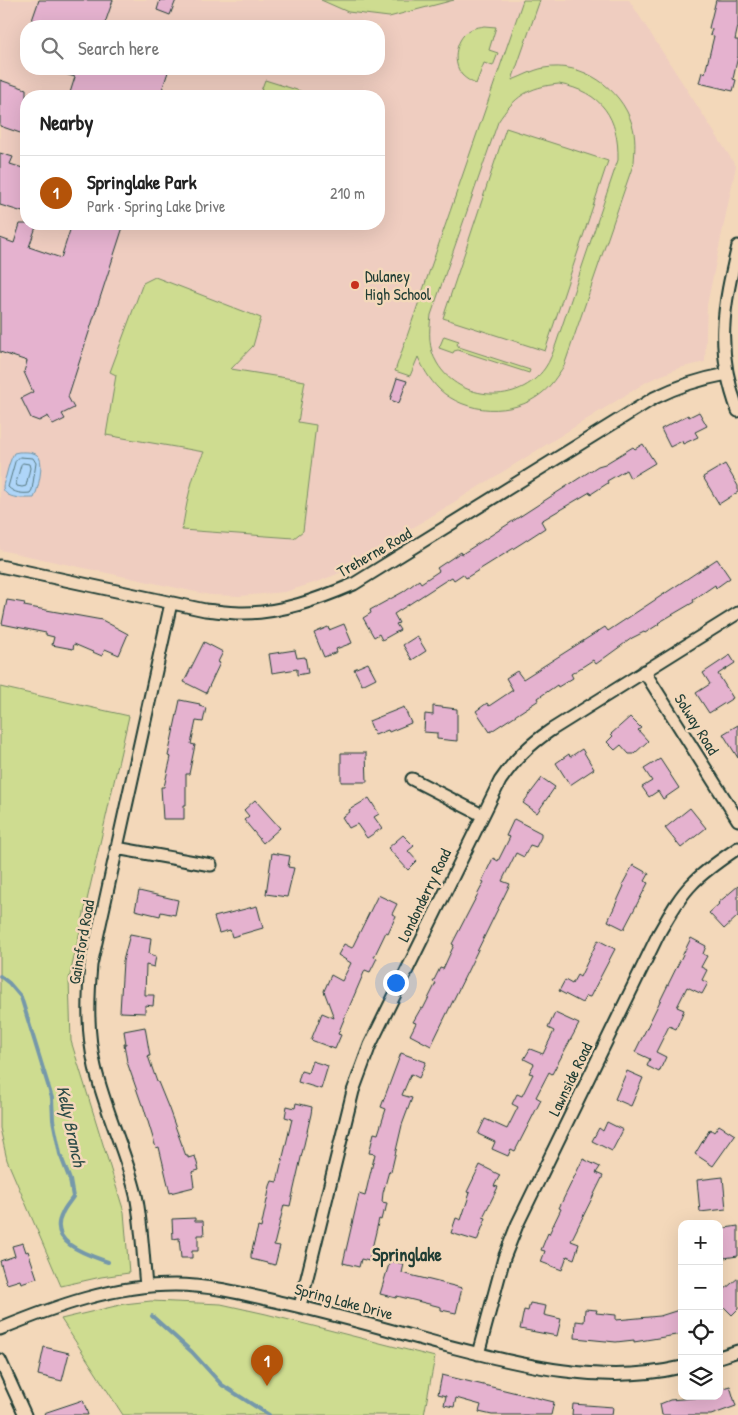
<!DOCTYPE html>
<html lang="en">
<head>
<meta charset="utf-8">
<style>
	:root { --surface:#fff; --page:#f2f2f2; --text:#222; --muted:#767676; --line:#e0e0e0; --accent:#b45309 }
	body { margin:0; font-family:"Patrick Hand",sans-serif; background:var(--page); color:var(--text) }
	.controls { position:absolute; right:15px; bottom:15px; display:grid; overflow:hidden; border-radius:10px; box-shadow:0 5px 20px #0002 }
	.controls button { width:45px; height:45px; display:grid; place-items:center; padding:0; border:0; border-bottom:1px solid var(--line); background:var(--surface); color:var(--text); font:25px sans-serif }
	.you { position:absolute; left:395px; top:982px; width:18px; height:18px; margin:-12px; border:4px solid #fff; border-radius:50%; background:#1a73e8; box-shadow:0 0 0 8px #1a73e833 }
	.badge { display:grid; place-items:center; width:32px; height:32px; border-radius:50%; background:var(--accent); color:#fff; font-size:16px; font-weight:700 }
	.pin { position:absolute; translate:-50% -41px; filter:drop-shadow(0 1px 2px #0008) }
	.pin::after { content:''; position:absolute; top:26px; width:18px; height:15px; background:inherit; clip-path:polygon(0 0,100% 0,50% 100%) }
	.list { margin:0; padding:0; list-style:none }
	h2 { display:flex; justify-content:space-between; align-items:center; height:65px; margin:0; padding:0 20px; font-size:21px }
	h2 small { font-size:16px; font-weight:400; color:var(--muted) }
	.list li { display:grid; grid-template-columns:32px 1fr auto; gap:15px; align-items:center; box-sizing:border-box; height:75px; padding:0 20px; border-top:1px solid var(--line) }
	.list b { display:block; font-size:19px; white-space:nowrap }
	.list p { margin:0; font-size:16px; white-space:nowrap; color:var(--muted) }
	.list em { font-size:16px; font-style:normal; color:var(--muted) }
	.icon { flex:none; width:28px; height:28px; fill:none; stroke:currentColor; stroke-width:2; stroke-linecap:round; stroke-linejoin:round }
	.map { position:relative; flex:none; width:738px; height:1415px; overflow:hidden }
	.search { position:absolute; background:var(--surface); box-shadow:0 5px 20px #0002; left:20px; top:20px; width:365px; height:55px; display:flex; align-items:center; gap:12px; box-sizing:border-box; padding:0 18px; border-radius:20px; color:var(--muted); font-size:19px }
	.panel { position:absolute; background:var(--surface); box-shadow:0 5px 20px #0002; left:20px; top:90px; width:365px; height:140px; border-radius:20px }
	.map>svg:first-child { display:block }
	.built { fill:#efcdc0; fill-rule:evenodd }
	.green { fill:#cedc90; stroke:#768c62; fill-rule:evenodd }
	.water { fill:#aed5f8; stroke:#7598aa }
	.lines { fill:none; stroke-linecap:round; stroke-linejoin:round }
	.shore { stroke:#587a82; stroke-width:1 }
	.stream { stroke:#7598aa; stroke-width:4 }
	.building { fill:#e5b2cf; stroke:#1f3d34 }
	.minor-casing { stroke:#1f3d34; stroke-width:15 }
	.minor { stroke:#f3d8ba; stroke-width:11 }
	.poi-dot { fill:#c8321e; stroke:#f3d8ba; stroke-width:2 }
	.labels { text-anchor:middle; stroke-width:5; stroke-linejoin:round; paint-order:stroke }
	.poi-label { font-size:16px; fill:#1f3d34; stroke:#f3d8ba; text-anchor:start }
	.street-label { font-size:16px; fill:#1f3d34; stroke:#f3d8ba }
	.water-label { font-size:18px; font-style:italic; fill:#2d4c48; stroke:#f3d8ba }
	.neighbourhood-label { font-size:18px; font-weight:bold; fill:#1f3d34; stroke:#f3d8ba }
</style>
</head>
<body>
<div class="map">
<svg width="738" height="1415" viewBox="0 0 738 1415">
	<rect width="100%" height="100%" fill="#f3d8ba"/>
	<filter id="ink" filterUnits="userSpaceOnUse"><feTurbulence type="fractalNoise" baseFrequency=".02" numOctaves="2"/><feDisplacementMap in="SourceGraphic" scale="10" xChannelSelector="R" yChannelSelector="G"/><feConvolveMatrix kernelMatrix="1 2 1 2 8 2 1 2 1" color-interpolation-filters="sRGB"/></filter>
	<g filter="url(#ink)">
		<path class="built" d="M0,0H629L736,166L707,305L705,362L679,368L648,381L342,572L320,581L285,592L240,596L210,595L0,550ZM26,26H379V69H26ZM26,96H379V224H26Z"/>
		<path class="green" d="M321,0H454L389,17L348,12Z
			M523,0H540L512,80C523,76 533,70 544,68C582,61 621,88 632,124C636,136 635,149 634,162L564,366C557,376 551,386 542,393C513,417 465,414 439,389C429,379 423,368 418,357L410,376L395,371ZM559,84C602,92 619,118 618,160L556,344C553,352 550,361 545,368C519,405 460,402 437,363C428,348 429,332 431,315L498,122C514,97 528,87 559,84Z
			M484,26L496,27L489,50L498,53L493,66L484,63L476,84C471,82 466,79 462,75C451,61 456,36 472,29C476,27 481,27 484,26Z
			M265,80L316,96H259Z
			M506,128L608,161L545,351L443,318Z
			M155,277L261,318L253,346L231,369L305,381L298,422L316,425L303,531L294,538L182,530C187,502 191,476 204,452L106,435L116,375L110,372L143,283Z
			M444,336L459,341L457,344L459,347L530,370L529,373L458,350L454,351L453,353L439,348Z
			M0,687L129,716L69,979L71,1041L124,1212L129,1273L101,1277L61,1286L7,1160L0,1128Z
			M151,1301L221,1304L266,1314L435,1357L424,1415H123L61,1319L124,1304Z"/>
		<path class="water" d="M19,452C25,452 35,451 39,457C44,464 38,490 34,498C26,498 4,500 3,487C3,484 5,479 6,476C8,468 10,460 14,453Z"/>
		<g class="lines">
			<path class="shore" d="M20,457L33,458L36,463L32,490L30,493C22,494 14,493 8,487L15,462Z
				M23,463L29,464L30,468L26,486L22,487L17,486L16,483L21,465Z"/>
			<path class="stream" d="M0,976L9,983L21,997L52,1098L53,1120L60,1154L70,1180L73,1197C69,1203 64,1208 62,1214C47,1243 88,1255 108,1262
				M152,1316L192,1352L222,1385L269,1415"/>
		</g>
		<path class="building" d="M39,0H113L104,26H30Z
			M160,0H176L170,15L157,10Z
			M716,0H738V26L735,40H738V56L733,79L736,80L733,91L699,83L702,72L705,73L714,36L710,35L712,29L709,28Z
			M55,69H169L160,96H69L75,77L55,71Z
			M0,80L26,89V135L0,126Z
			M0,153L13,157L10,164L26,169V213L0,205Z
			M20,224H37L29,247L61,258L72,224H124L68,397L74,408L62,414L65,419L53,425L48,416L39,421L31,418L21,398L33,392L24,372L27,361L0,352V238L14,243Z
			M397,378L407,381L399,403L390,400Z
			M699,412L707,426L695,432L698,437L683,444L682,441L670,447L661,429L688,415L689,417Z
			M643,444L655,463L630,478L626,470L607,481L608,483L591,494L590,492L541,521L545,528L522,543L466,578L463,574L454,580L452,577L445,581L394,614L399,623L396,624L400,630L382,640L379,634L374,637L363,618L371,613L370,610L403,592L419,580L421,583L439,571L437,568L461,552L462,554L598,466L605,464L633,447L635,449Z
			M725,464L738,486V492L719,504L703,477Z
			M717,559L730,578L716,588L715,585L693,600L694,602L658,623L659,624L645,633L644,632L632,638L596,664L593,660L571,674L573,678L558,687L557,685L538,698L539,700L490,732L476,711L487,703L489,706L513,690L506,678L517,671L523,679L605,627L608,631Z
			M7,600L25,603L24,606L102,620L128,634L119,655L105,649L102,656L74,644L73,649L52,645L54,637L46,635V633L2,624Z
			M344,624L352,643L336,649L337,652L324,657L314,633L328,627L329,630Z
			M417,636L426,651L412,660L403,645Z
			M204,642L223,652L218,662L220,663L206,693L184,682Z
			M295,650L297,658L305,657L308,673L297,675V669L272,673L269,654Z
			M730,655L735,663L718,674L733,698L709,713L696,693L710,684L703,673Z
			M368,663L376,678L362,685L354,669Z
			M180,700L200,704L199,706L206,708L203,722L196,721L191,744L195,745L189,774H186V805H184V819H163L161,787H164L171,757L168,756Z
			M433,706L457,709V741L437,739V733L424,732L425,714L433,715Z
			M404,707L411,723L389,732L388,730L375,735L369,721Z
			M630,717L641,728L638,730L648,741L634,754H629L621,745L615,750L607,742L613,736L611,734Z
			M738,725V758L723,734Z
			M582,749L594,769L570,785L556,763L569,754L570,757Z
			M341,753H366L367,782H341Z
			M660,759L679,788L663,799L658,791L649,797L642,787L652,781L644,769Z
			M542,778L555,787L537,813L523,803Z
			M369,798L379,814L374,817L382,828L367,838L357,824L349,828L342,817L350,812L349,810Z
			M255,800L280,828L263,843L244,820L249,816L244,810Z
			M690,808L706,828L681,848L665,828Z
			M514,819L541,833V837L536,847L530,845L524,857L516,853L502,881L510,884L431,1046L410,1035L416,1023L413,1022L421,1008L423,1009L436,983L433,982L440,968L443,969L454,945L452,944L484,882L482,881L493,858L498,861L510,837L506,836Z
			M403,835L414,846L408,851L417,861L408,870L388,848Z
			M272,853L290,856L288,867L294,868L287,897L266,894Z
			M633,865L649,874L645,881L648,883L624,929L608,921L624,886L622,885Z
			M738,886V916L724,929L709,913L719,904L718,903Z
			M139,891L178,900L175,915L161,912L160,916L135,910Z
			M378,895L397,904L392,914L396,916L388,933L386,932L374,957L377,958L370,972L365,970L342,1024L338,1034L341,1035L335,1049L311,1040L322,1013L334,1018L324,991L331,975L342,981L351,963L338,955L344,944L352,948Z
			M257,906L263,928L232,937L230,930L219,933L214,917Z
			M130,934L151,938L149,954L156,956L154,967L146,965L145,995H154L153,1006L145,1005V1013L120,1012L123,961Z
			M691,938L706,946L703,954L707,956L701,967L707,970L702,980L708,983L702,994L687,987L677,1007L684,1010L676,1029L669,1026L656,1052L666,1057L659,1072L647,1066L650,1059L635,1052Z
			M598,940L615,949L590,997L586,996L582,1003L559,991L565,980L572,984L577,975L580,977Z
			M555,1013L579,1024L552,1074L549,1072L536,1097L541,1100L515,1151L511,1149L508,1156L492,1149L495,1142L478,1134L485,1119L507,1129L518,1107L512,1104L517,1094L522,1096L533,1074L529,1073L534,1064L524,1059L530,1049L543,1054L554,1031L548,1028Z
			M145,1027L150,1056H148L157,1082H158L169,1109L186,1156H188V1158L195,1156L199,1170L192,1172L194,1187L170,1193L159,1147L156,1148L143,1105H142L127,1062L124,1044H126L124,1031Z
			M401,1053L426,1062L419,1078L411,1074L402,1095L412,1098L402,1125L391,1172L389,1171L383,1193L382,1202L387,1203L385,1212H383L381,1220L379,1219L369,1261L361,1259L359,1267L343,1263L359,1194L365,1196L368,1183L375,1154L369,1153L374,1133L378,1134L386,1109L381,1107Z
			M312,1061L328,1066L321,1089L298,1082L301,1071L308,1073Z
			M627,1071L643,1078L631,1106L615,1099Z
			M296,1103L312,1107L311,1114L290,1206L284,1205L274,1245L280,1246L275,1265L251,1259V1254L258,1227L261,1228L270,1186L272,1181L277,1182L292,1119L285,1117L287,1106L295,1108Z
			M607,1122L623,1130L612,1151L592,1141L599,1128L603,1131Z
			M719,1125L735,1135L713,1166L695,1154L710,1129L714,1132Z
			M583,1159L600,1167L596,1173L603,1176L571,1241L579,1244L574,1259L567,1256L562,1270L541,1262L545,1251L541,1250L548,1233L549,1234L561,1209L559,1208Z
			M480,1165L500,1175L494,1186L498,1187L483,1217L486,1218L477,1241L451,1233L456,1218L461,1220L470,1193L467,1192Z
			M723,1177L726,1209L700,1212L697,1180Z
			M195,1218V1221H203L204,1235H198V1251H192V1258H181L179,1238L173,1239L172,1219Z
			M738,1226V1256L724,1258L722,1240H719V1229Z
			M23,1243L26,1252L28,1251L37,1278L21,1283L20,1280L7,1284L0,1261L15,1256L12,1246Z
			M390,1261L404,1264L402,1273L462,1288L456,1313L441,1310V1307L397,1296L396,1298L380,1294Z
			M738,1278V1309L732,1315L719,1302V1284L725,1289Z
			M530,1303L546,1306L544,1315L561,1319L557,1336L520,1329L524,1310L528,1311Z
			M585,1309L597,1310L596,1313L616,1315V1320L660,1316L682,1309V1334L634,1342V1340L616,1342L575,1338L576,1321L584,1322Z
			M44,1347L69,1353L62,1381L38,1375Z
			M442,1375L554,1402L551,1415H492L479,1412L481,1405L456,1398L454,1407L444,1405L446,1396L438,1394Z
			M730,1386L736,1406L711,1415H662L660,1404L670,1400L719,1396V1389Z
			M83,1400L88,1415H45L44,1413Z
			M573,1404L613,1407L612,1415H572Z"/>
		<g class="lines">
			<defs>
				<path id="minor" d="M738,246C723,308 715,349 738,411
					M0,566L205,610C217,611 228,613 240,613C279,614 319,599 354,584L654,398C678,386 700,379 727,374
					M644,671L738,820
					M412,779L482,815
					M116,848L211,865
					M146,1286C143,1256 142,1225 136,1195C126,1152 105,1111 95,1067C87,1033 88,999 91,965L171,603
					M300,1306L353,1091L370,1045L500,781C515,759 529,745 551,730L738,613
					M0,1329C56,1306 114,1285 175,1285C210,1285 245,1294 279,1302C334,1314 389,1330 444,1345C522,1365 601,1386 682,1367
					M478,1354L504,1258L517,1225L659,933C669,916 678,898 692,884C705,870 722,859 738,848
					M719,1357L738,1351
					M0,1360L25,1415"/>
			</defs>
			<use href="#minor" class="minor-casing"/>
			<use href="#minor" class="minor"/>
		</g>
	</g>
	<circle class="poi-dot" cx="355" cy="285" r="5"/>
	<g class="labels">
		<g class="poi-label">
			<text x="365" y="282">Dulaney<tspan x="365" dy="18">High School</tspan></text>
		</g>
		<g class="street-label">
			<text transform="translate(374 552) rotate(-30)" y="6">Treherne Road</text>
			<text transform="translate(697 724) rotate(58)" y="6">Solway Road</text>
			<text transform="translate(424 895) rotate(-64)" y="6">Londonderry Road</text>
			<text transform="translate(81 942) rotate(-80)" y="6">Gainsford Road</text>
			<text transform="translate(570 1079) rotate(-64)" y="6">Lawnside Road</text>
			<text transform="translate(344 1301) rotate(15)" y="6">Spring Lake Drive</text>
		</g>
		<g class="water-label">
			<text transform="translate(71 1126) rotate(78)" y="6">Kelly Branch</text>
		</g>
		<g class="neighbourhood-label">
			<text x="407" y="1261">Springlake</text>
		</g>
	</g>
</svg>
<div class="controls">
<button>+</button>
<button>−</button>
<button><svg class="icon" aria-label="locate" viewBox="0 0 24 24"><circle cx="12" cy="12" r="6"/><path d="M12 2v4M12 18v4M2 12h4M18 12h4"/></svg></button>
<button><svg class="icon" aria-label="layers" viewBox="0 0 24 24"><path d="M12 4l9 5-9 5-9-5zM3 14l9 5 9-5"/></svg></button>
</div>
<div class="you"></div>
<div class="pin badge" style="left:267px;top:1386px">1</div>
<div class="search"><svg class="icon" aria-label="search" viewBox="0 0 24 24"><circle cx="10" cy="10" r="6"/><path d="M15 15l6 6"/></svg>Search here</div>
<section class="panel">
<h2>Nearby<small></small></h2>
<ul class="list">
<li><span class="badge">1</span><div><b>Springlake Park</b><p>Park · Spring Lake Drive</p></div><em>210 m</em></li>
</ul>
</section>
</div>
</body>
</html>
